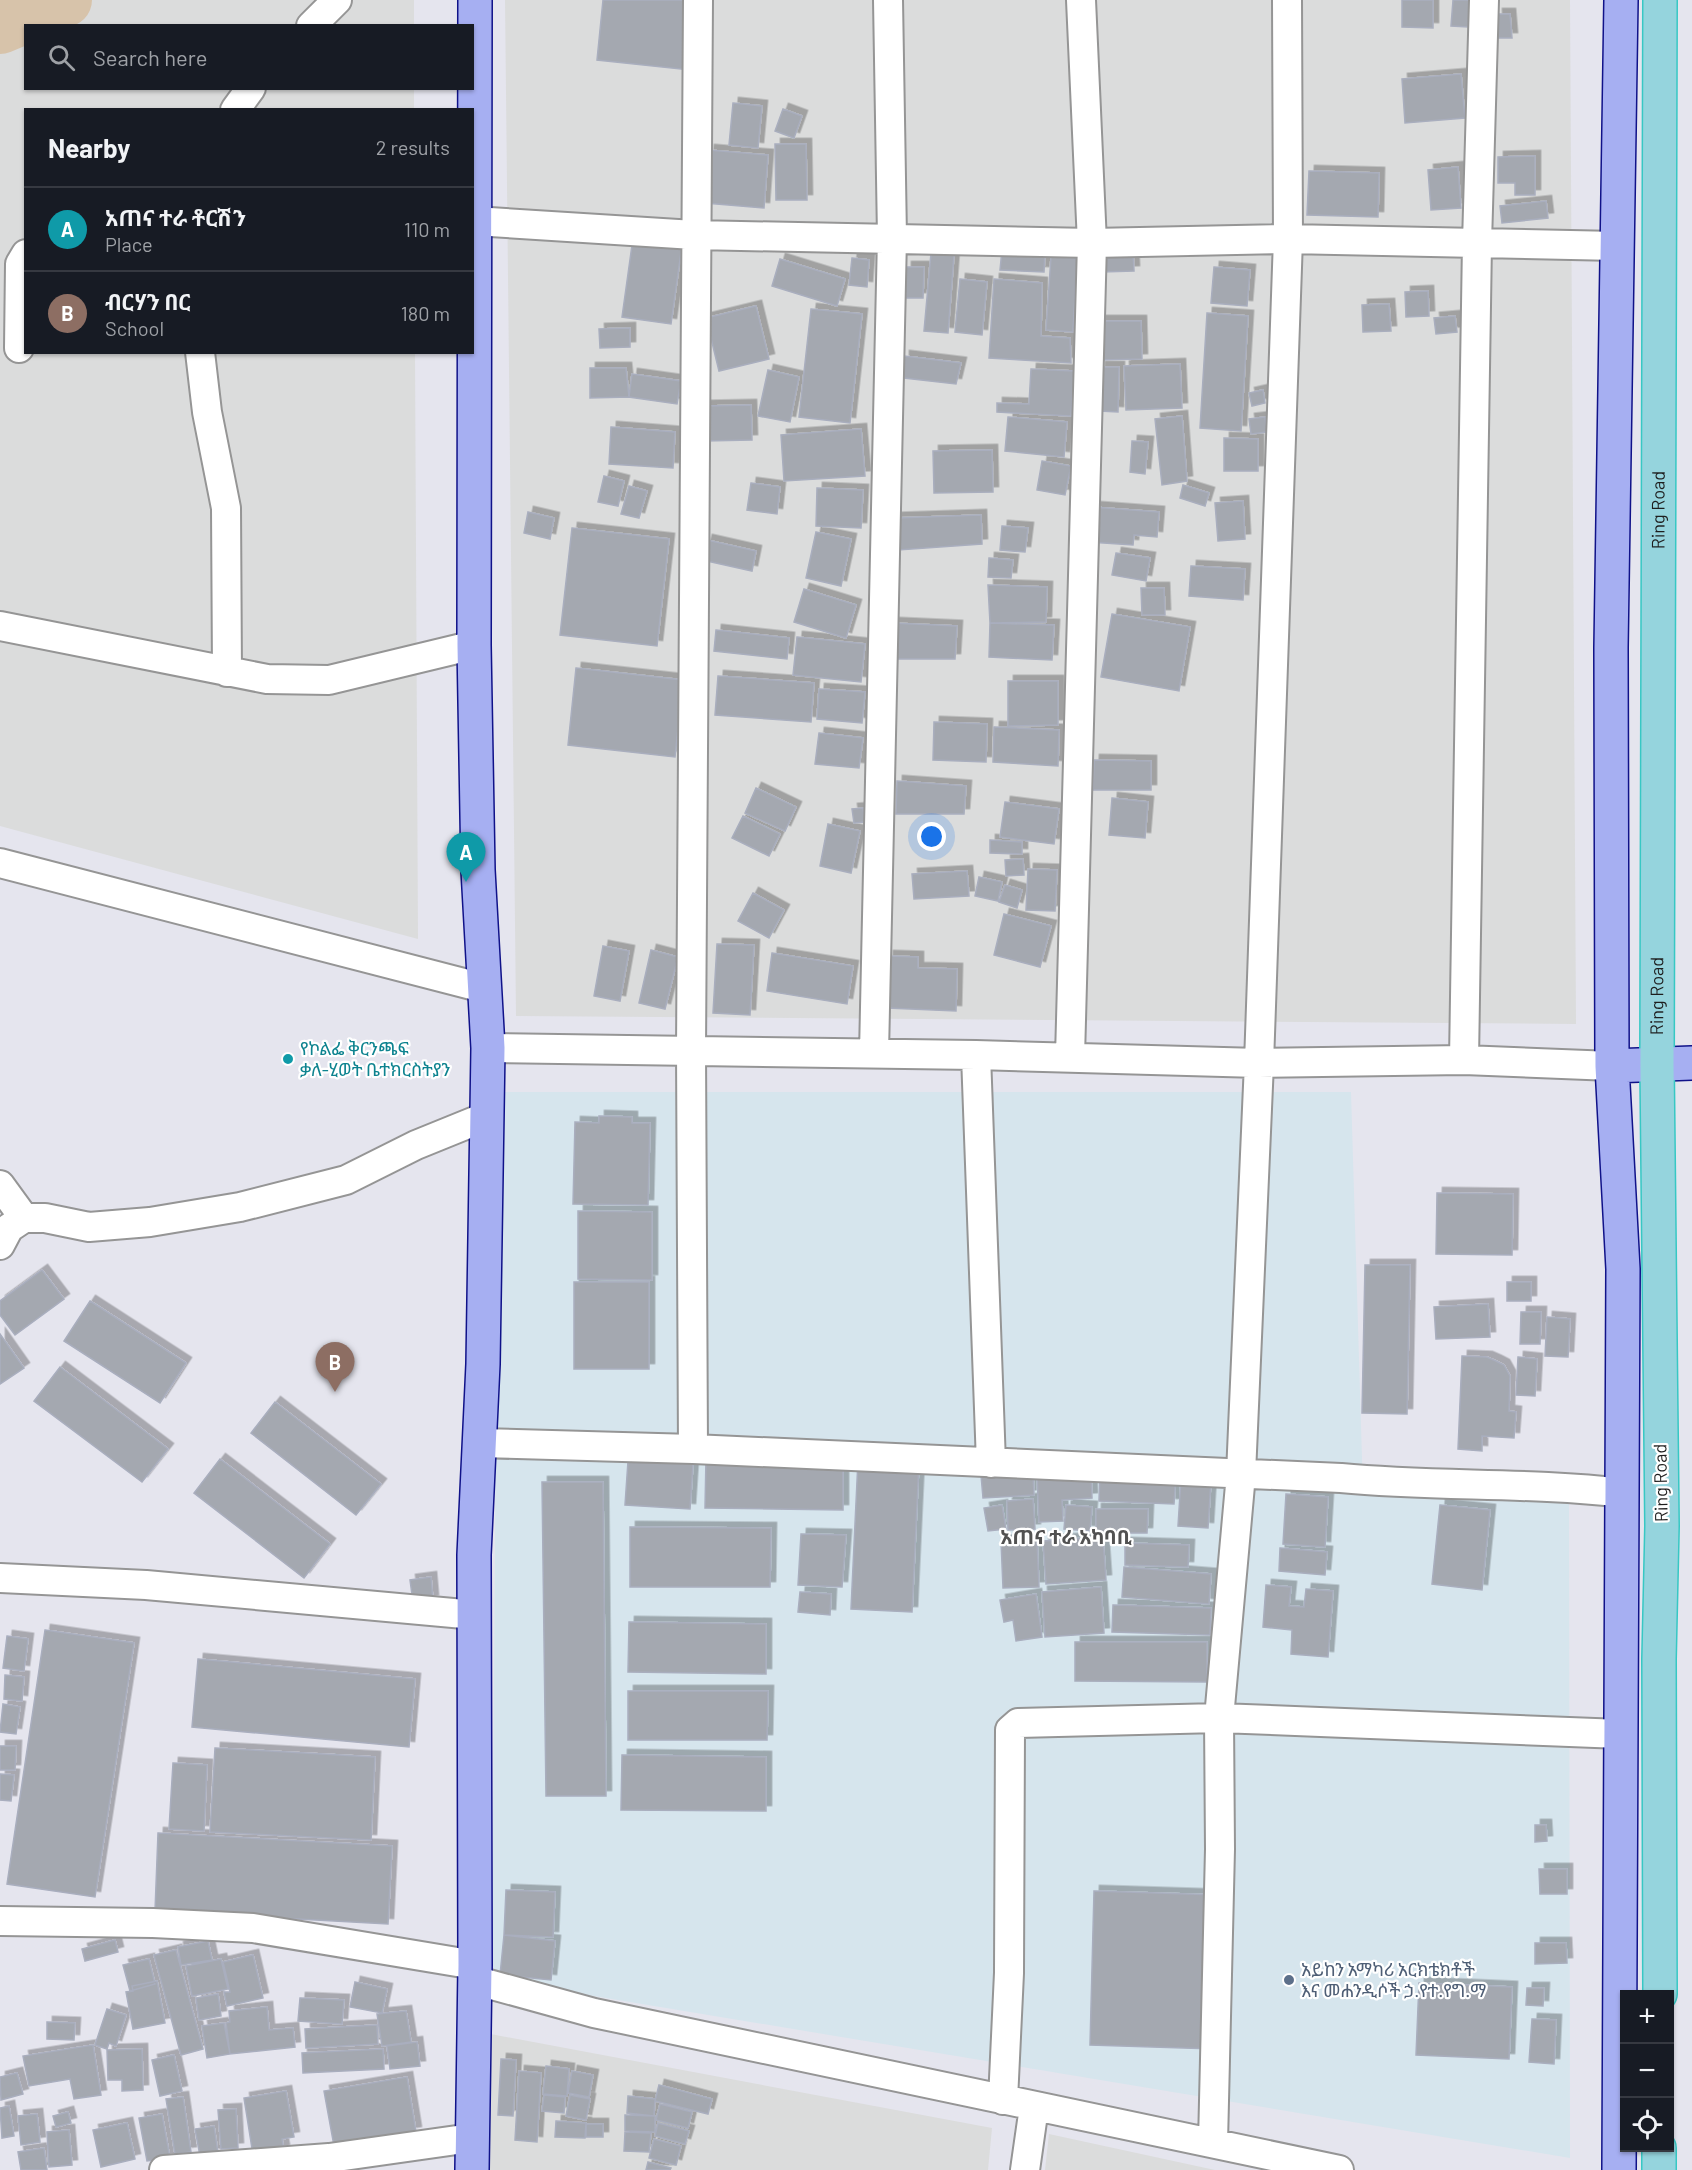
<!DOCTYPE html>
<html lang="en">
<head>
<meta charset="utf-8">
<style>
	:root { --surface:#171b24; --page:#242831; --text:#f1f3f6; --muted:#9ea1a6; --line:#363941; --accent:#1584b7 }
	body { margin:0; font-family:Barlow,"Noto Sans Ethiopic",sans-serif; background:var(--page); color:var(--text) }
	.controls { position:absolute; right:18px; bottom:18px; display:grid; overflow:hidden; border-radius:0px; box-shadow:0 2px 4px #0004 }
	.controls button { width:54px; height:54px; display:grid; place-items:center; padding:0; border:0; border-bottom:2px solid var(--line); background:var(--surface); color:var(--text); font:30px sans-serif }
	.you { position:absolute; left:932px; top:837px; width:21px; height:21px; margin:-15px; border:4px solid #fff; border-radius:50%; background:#1a73e8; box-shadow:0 0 0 9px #1a73e833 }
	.badge { display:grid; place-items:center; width:39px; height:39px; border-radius:50%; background:var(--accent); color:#fff; font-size:20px; font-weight:700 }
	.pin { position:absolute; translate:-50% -50px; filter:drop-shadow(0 2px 3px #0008) }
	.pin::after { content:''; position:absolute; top:32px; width:21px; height:18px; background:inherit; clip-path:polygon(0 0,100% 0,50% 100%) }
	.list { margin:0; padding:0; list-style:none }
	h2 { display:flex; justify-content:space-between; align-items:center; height:78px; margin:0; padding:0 24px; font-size:26px }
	h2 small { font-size:20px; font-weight:400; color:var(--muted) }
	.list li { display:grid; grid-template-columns:39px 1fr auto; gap:18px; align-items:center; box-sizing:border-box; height:84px; padding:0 24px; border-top:2px solid var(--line) }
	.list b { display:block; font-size:22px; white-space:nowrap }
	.list p { margin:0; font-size:20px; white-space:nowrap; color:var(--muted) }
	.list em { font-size:20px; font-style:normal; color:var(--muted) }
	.icon { flex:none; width:33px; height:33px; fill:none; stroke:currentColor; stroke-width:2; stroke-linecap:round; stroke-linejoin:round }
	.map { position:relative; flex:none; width:1692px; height:2170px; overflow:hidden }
	.search { position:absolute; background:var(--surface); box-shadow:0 2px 4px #0004; left:24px; top:24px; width:450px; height:66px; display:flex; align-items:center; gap:15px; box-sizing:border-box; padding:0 21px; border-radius:0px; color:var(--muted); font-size:22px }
	.panel { position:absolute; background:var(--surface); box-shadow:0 2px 4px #0004; left:24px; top:108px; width:450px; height:246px; border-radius:0px }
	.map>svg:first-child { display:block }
	.residential { fill:#dbdcdc }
	.commercial { fill:#d6e5ed }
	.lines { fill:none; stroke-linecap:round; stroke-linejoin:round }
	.river { stroke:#d7c3aa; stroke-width:54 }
	.building { fill:#a4a8b0; stroke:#a9aebe; stroke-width:1.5; filter:url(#shadow) }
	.minor-casing { stroke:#959595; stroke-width:32 }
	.major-casing { stroke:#101289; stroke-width:36 }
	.highway-casing { stroke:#37c8c4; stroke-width:36 }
	.minor { stroke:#fff; stroke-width:28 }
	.major { stroke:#a6aff2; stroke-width:33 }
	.highway { stroke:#95d4dd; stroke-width:33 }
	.culture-dot { fill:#0f9aa8; stroke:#fff; stroke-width:2 }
	.service-dot { fill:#5c6f8a; stroke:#fff; stroke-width:2 }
	.labels { text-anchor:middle; stroke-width:4.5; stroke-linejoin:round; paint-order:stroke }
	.street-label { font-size:18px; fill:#1e1e1e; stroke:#fff }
	.culture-label { font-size:18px; fill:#0d838f; stroke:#fff; text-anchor:start }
	.service-label { font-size:18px; fill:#4e5e75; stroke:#fff; text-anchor:start }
	.neighbourhood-label { font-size:20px; font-weight:bold; fill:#515151; stroke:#fff }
</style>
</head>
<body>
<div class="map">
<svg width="1692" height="2170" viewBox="0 0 1692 2170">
	<defs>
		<filter id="shadow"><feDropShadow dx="5.5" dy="-5.5" stdDeviation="0" flood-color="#0004"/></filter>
	</defs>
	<rect width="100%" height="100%" fill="#e5e5ee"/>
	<path class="residential" d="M0,0H414V25L26,26V88L414,89V109L26,110V352L415,353L418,939L0,826Z
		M505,0H1570L1576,1024L516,1016Z
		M480,2032L992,2128L988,2170H484Z
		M1049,2134L1215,2170H1045Z"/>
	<path class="commercial" d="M498,1092H1351L1363,1492L1569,1501L1570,2158L492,1979Z"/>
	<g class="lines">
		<path class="river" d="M0,27L65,0"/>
	</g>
	<path class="building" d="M603,0H697L690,70L597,60Z
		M1402,0H1433V28L1402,27Z
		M1453,0H1470L1468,27L1451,26Z
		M1497,14H1510L1512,38H1498Z
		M1461,74L1465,118L1405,123L1402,79Z
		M733,103L762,106L758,148L729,145Z
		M783,109L802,116L794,138L775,131Z
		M775,144H806L807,200H776Z
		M709,150L768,155L764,208L705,203Z
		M1535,156V195H1515V183H1498V157Z
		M1458,167L1461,208L1431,210L1428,170Z
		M1309,171L1379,173L1378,217L1307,215Z
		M1546,201L1548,218L1502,223L1500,206Z
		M633,238L682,245L671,324L622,317Z
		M1002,250L1045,252L1044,272L1000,270Z
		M1133,250L1134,271L1102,272V251Z
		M931,253L954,255L948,333L924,331Z
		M1051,257L1077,258L1073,332L1046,330Z
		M852,258L869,260L867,287L849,285Z
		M780,259L845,279L837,306L772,286Z
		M906,267H924L923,298H906Z
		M1214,267L1250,270L1247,306L1211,303Z
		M960,279L987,282L982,335L955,332Z
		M994,279L1042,283L1041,336L1070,338L1071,363L989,358Z
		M1428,291L1429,316L1406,317L1405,292Z
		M1389,304L1391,331L1363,332L1362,305Z
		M756,306L769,359L719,371L706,318Z
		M811,309L862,314L850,423L799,417Z
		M1207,313L1248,316L1241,431L1200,428Z
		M1455,316L1457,332L1436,334L1434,318Z
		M1100,321H1141L1142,359L1101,360Z
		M630,328V347L600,348L599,329Z
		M904,356L961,363L956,384L904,378Z
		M1180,364L1182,408L1126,410L1124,366Z
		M1100,367H1119L1118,412L1099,411Z
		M590,368H626L629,397L590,398Z
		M1031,369L1074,371L1071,416L997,412V403L1029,404Z
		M768,370L799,377L790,422L758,416Z
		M632,374L681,381L677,404L629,397Z
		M1263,390L1265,403L1252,406L1249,393Z
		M751,405L752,440L705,441L704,406Z
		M1182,416L1187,481L1162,485L1155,419Z
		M1008,417L1067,422L1064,457L1005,451Z
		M1265,417L1267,432L1251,434L1249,419Z
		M611,427L675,432L673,468L609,464Z
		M861,429L865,476L784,481L781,435Z
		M1224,438L1258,439V471H1224Z
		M1132,441L1148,442L1145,474L1130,472Z
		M992,450L993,492L934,493L933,451Z
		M1042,461L1071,466L1065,495L1037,490Z
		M604,476L624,481L618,506L598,502Z
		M751,483L780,487L777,514L747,510Z
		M1183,485L1209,493L1205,506L1180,498Z
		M629,486L647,491L639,518L621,514Z
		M817,488L863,490L861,528L816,526Z
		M1243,501L1245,539L1218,541L1215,503Z
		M1092,507L1159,512L1157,537L1134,535L1133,545L1089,542Z
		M528,512L554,518L550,539L524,533Z
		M981,515L982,544L898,550L895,518Z
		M1002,526L1028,528L1025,552L1000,550Z
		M572,528L669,539L657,646L560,635Z
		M816,532L851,539L841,586L806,578Z
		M707,540L756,551L752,571L702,560Z
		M1116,553L1150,558L1146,581L1112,575Z
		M989,558L1013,560L1011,578L988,577Z
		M1191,566L1245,569L1243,600L1189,596Z
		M988,585L1047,587L1046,622L990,623Z
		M1141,588H1164L1165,615H1142Z
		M804,589L856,605L846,638L794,622Z
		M1112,614L1190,627L1179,691L1101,677Z
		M892,623L957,626L955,659H892Z
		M990,623L1054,625L1052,660L989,657Z
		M716,630L789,638L787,659L714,651Z
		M797,637L865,644L861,682L793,675Z
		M576,668L683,680L675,757L568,745Z
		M718,676L814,683L811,722L715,715Z
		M1008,681H1058V725L1008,726Z
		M819,689L865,692L862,723L817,719Z
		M934,722L987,724L986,762L933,760Z
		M994,727L1059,730L1058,766L993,762Z
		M819,733L863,738L859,768L815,764Z
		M1094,760L1151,761V790H1093Z
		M897,781L966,786L964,814H896Z
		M756,788L796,807L785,831L745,813Z
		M1112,798L1148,802L1145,838L1109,835Z
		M1005,802L1059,809L1054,844L1000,837Z
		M863,808L865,822L854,823L852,809Z
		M743,816L780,834L769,856L732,838Z
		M828,824L860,831L851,873L820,866Z
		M990,840L1022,842V854L990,853Z
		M1023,859L1024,875L1006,876L1005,860Z
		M1028,869L1057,870L1055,911L1026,910Z
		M967,871L969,896L914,899L912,874Z
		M979,877L1002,882L998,901L975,896Z
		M1005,885L1022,890L1017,908L999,902Z
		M753,893L784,910L769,938L738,921Z
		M1004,914L1051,926L1040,967L994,955Z
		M717,944L754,945L750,1015L713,1013Z
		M603,946L629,951L620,1001L594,996Z
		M651,950L678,957L665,1009L639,1003Z
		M772,953L853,966L847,1004L767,991Z
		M888,956L918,957V968L957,969L956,1011L887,1008Z
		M599,1116L632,1117V1123H650L648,1205L573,1204L575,1122L599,1123Z
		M1437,1193L1513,1194L1512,1255L1436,1254Z
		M578,1211L652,1212V1280L578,1279Z
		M1365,1265H1410L1407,1414L1362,1413Z
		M42,1270L64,1299L15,1335L0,1315V1301Z
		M574,1282H649V1369H574Z
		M1507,1282H1531V1301H1507Z
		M90,1301L186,1363L160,1403L64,1341Z
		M1488,1304L1490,1337L1436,1339L1434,1307Z
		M1521,1312H1541L1540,1344H1520Z
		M1547,1317L1570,1319L1568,1357L1545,1356Z
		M0,1334L24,1368L0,1384Z
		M1462,1356L1487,1357L1496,1361L1504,1365L1510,1376L1509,1411L1516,1412L1514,1438L1482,1436V1451L1458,1449Z
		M1518,1357L1537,1359L1535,1396L1516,1395Z
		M60,1367L168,1449L142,1482L34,1401Z
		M275,1402L381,1484L356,1515L251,1433Z
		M706,1458L752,1459V1467L843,1468V1510L705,1508Z
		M220,1459L330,1544L304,1578L194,1493Z
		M858,1460L919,1463L912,1612L851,1609Z
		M628,1461L693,1464L690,1509L625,1505Z
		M1100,1470L1176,1474L1174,1504L1099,1501Z
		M1033,1472L1034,1495L983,1498L981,1475Z
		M1091,1472L1092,1498L1062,1500L1063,1521L1039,1522L1037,1474Z
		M1181,1478L1211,1481L1208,1528L1178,1526Z
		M542,1482H603L606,1796H546Z
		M1286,1494L1328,1497L1325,1547L1283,1544Z
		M1033,1499L1035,1529L1008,1530L1007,1501Z
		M1002,1505L1006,1529L988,1531L984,1508Z
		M1066,1505L1092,1507L1090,1531L1064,1529Z
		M1440,1505L1490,1510L1482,1590L1432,1584Z
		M1096,1509H1148L1147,1533H1096Z
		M630,1527L771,1528L770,1587H630Z
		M801,1534L846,1535L842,1587L798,1585Z
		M1103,1537L1106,1580L1046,1584L1043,1541Z
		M1037,1540L1039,1587L1003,1588L1001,1541Z
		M1125,1543L1189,1545L1188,1567L1125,1565Z
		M1280,1548L1327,1552L1325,1575L1279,1571Z
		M1124,1567L1211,1574L1209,1604L1122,1597Z
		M431,1577L433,1600L413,1602L410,1580Z
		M1266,1585L1291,1587L1289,1606L1304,1607L1306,1589L1333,1591L1328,1657L1291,1654L1292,1630L1263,1627Z
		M1101,1587L1104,1633L1045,1637L1042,1592Z
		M800,1592L831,1594L830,1615L798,1612Z
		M1036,1594L1042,1637L1016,1641L1013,1620L1004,1622L1000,1600Z
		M1113,1605L1211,1608L1210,1635L1112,1632Z
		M629,1622L766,1624V1674L628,1672Z
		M45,1630L134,1643L95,1897L7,1884Z
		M7,1636L28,1639L24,1671L3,1668Z
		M1075,1642H1207V1682L1075,1681Z
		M198,1659L415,1679L409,1747L192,1727Z
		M5,1675L24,1677L22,1701L4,1699Z
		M628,1691H768L767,1740H628Z
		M3,1704L20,1707L16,1734L0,1732Z
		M0,1746H16L15,1770H0Z
		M215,1748L375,1757L371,1840L210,1832Z
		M622,1755L766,1757V1811L621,1810Z
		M173,1763L207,1765L204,1831L169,1829Z
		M0,1774L14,1775L11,1801L0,1800Z
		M1535,1825H1546L1547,1841L1535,1842Z
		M158,1833L392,1846L388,1924L155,1911Z
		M1539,1869H1567V1894H1540Z
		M506,1890L555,1892L553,1937L504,1935Z
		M1094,1891L1219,1895L1214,2049L1090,2045Z
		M504,1935L555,1941L551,1980L500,1975Z
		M115,1940L118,1952L85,1961L82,1949Z
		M208,1941L212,1960L181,1965L178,1947Z
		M1535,1943H1566L1567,1963L1535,1964Z
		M176,1950L203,2049L181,2055L154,1955Z
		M253,1955L263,1998L227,2006L224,1992H230L223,1962Z
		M149,1959L155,1984L130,1991L123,1965Z
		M221,1959L228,1989L192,1996L186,1966Z
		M157,1981L165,2023L133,2029L126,1992L133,1991L132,1986Z
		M355,1982L387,1989L382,2013L350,2007Z
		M1419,1983L1512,1987L1509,2059L1416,2055Z
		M1527,1988H1544L1543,2006L1526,2005Z
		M218,1994L221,2016L199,2020L196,1998Z
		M300,1998L344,2000L342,2024L298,2021Z
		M267,2007L269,2030L293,2028L295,2047L230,2054L226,2023L230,2022L229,2011Z
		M107,2009L126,2015L116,2046L109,2043L107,2049L95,2045Z
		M406,2011L411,2042L382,2046L377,2014Z
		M1532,2019L1556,2020L1554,2064L1529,2062Z
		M47,2022L75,2023L74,2040L47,2039Z
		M224,2023L230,2054L207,2058L202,2026Z
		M377,2025L378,2044L306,2048L305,2029Z
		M417,2042L420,2066L390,2069L387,2046Z
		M93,2045L101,2095L74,2099L70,2079L29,2086L23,2056Z
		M142,2049L143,2090L122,2091V2080H108L107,2050Z
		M383,2049L384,2069L303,2073L302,2053Z
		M174,2055L182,2091L160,2096L152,2060Z
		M501,2059L516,2060L513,2116L498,2115Z
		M546,2066L569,2069L567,2096L543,2094Z
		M519,2071L541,2073L537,2142L515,2140Z
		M572,2071L593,2075L589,2097L568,2093Z
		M17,2073L23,2094L1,2100L0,2077Z
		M407,2077L416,2132L334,2146L324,2091Z
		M659,2085L712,2099L708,2114L655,2101Z
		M286,2091L294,2137L282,2139L284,2150L253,2155L244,2098Z
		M544,2095L565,2097L564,2113L542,2111Z
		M570,2095L590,2099L586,2120L566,2116Z
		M628,2096L655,2099L654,2116L627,2113Z
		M183,2097L191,2152L175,2154L166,2099Z
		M660,2104L692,2112L688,2128L656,2120Z
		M9,2106L14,2136L2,2138L0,2108Z
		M236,2109L238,2148L221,2149L218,2110Z
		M68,2112L71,2123L56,2127L53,2116Z
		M37,2114L40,2142L21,2145L18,2116Z
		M162,2114L170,2158L147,2161L139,2118Z
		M625,2115L655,2116V2132L625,2131Z
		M556,2121L586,2123L585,2138L555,2137Z
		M127,2123L135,2159L101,2167L93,2130Z
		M658,2123L689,2131L685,2144L655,2136Z
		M586,2124H603V2137H586Z
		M214,2126L218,2153L200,2156L195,2129Z
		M69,2130L72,2165L49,2167L47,2132Z
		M625,2132L651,2133L649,2152L624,2151Z
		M654,2139L681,2146L676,2165L649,2158Z
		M44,2148L47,2170H21L18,2152Z
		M648,2162L671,2168L670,2170H646Z"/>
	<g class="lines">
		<defs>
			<path id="minor" d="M311,26L337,0
				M235,110L251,88
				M474,221L694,235L1092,243L1288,239L1617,246
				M19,348L20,264L26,254
				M200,352L207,412L226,508L227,672
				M0,626L267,679L329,680L474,645
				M0,863L483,988
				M488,1048L976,1055L1259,1063L1464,1060L1612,1066
				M874,1053L892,237L888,0
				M976,1055L991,1463
				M1070,1057L1092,243L1081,0
				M1464,1060L1477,243L1484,0
				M0,1185L24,1218
				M0,1245L9,1228L24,1218H45L89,1227L150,1222L240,1207L346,1180L416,1145L485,1117
				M479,1443L693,1449L1341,1478C1435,1487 1529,1482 1623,1493
				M693,1449L691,1050L698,0
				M0,1578L146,1585L475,1615
				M0,1921L153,1923L253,1928L475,1965
				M474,1980L594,2013L1339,2170
				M1003,2100L1009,1973L1010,1730L1018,1723L1219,1718L1621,1734
				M1213,2143L1220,1849L1219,1718L1241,1474L1259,1063L1288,239L1287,0
				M164,2170L329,2158L471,2138
				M1025,2170L1034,2107"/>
			<path id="major" d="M1612,1066L1692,1063
				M472,2170L475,1965L474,1555L483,1364L488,1048L478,870L474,645L475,0
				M1619,2170L1623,1269L1612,1066L1611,648L1621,0"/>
			<g id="highway">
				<path id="s1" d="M1660,1994L1659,1659L1662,1526L1657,1064L1660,0"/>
				<path d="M1659,2170V2148"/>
			</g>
		</defs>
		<use href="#minor" class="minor-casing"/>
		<use href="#major" class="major-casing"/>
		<use href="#highway" class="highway-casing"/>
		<use href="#minor" class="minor"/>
		<use href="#major" class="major"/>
		<use href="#highway" class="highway"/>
	</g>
	<circle class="culture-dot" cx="288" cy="1059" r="6"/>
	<circle class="service-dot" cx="1289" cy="1980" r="6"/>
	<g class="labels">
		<g class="street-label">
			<text dy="6" stroke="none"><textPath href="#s1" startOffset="1484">Ring Road</textPath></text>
			<text dy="6" stroke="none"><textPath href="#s1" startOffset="998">Ring Road</textPath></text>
			<text transform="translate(1661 1483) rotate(-91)" y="6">Ring Road</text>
		</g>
		<g class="culture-label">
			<text x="300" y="1055">የኮልፌ ቅርንጫፍ<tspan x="300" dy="21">ቃለ-ሂወት ቤተክርስትያን</tspan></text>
		</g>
		<g class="service-label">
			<text x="1301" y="1976">አይከን አማካሪ አርክቴክቶች<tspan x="1301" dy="21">እና መሐንዲሶች ኃ.የተ.የግ.ማ</tspan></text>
		</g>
		<g class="neighbourhood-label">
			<text x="1066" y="1544">አጠና ተራ አካባቢ</text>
		</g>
	</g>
</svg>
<div class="controls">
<button>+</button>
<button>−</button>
<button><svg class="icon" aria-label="locate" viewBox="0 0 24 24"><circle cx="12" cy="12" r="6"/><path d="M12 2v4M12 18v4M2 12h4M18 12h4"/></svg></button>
</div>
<div class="you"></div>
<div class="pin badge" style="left:466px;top:882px;background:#0f9aa8">A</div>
<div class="pin badge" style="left:335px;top:1392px;background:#8d6e63">B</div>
<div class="search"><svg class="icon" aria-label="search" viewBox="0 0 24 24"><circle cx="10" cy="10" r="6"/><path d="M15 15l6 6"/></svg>Search here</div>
<section class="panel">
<h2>Nearby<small>2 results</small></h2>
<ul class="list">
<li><span class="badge" style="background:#0f9aa8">A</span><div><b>አጠና ተራ ቶርሽን</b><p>Place</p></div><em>110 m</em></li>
<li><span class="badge" style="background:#8d6e63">B</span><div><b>ብርሃን በር</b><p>School</p></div><em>180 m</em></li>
</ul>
</section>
</div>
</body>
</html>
